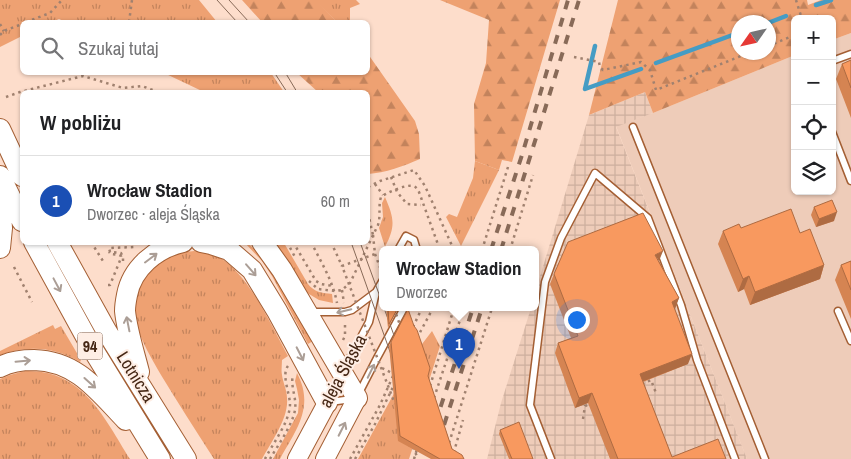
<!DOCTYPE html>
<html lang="pl">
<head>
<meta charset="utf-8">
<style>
	:root { --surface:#fff; --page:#f6f6f6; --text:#202124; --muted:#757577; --line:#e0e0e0; --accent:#255e77 }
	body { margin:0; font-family:"Archivo Narrow",sans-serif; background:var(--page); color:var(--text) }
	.controls { position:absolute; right:15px; top:15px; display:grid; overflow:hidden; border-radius:8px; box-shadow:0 1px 4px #0004 }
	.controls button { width:45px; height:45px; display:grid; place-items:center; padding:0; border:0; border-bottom:1px solid var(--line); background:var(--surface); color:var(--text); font:25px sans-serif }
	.compass { position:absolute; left:731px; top:15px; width:45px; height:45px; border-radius:50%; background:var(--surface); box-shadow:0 1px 4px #0004; rotate:236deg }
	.you { position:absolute; left:576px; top:319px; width:18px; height:18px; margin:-12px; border:4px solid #fff; border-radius:50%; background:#1a73e8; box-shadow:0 0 0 8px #1a73e833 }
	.badge { display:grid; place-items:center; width:32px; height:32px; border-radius:50%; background:var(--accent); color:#fff; font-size:16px; font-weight:700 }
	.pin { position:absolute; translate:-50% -41px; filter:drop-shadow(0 1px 2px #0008) }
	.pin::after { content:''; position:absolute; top:26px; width:18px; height:15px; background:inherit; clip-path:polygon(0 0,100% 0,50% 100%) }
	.popup { position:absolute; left:379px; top:246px; width:160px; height:65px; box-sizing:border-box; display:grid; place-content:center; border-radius:8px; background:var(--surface); filter:drop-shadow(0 1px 4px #0005); font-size:16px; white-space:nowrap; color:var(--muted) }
	.popup b { font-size:19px; color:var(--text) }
	.popup::after { content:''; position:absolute; left:50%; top:100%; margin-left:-10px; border:10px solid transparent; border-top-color:var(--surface) }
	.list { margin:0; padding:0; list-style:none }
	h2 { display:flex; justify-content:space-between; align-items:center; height:65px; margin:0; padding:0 20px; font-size:21px }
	h2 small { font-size:16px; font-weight:400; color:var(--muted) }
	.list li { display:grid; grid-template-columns:32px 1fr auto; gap:15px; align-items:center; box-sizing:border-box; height:90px; padding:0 20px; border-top:1px solid var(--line) }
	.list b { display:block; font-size:19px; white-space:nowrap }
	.list p { margin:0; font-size:16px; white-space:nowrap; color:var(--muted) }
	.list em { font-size:16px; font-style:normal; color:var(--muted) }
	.icon { flex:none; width:28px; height:28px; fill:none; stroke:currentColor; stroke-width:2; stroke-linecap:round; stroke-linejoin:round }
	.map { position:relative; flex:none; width:851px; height:459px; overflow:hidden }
	.search { position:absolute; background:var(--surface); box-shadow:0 1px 4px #0004; left:20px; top:20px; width:350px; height:55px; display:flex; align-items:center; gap:12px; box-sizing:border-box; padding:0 18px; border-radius:8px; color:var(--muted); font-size:19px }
	.panel { position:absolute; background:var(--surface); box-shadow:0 1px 4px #0004; left:20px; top:90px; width:350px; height:155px; border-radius:8px }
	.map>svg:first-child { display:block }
	.built { fill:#eeccb9 }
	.industrial { fill:url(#industrial-grid) }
	.grass { fill:url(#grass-tufts) }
	.forest { fill:url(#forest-firs); fill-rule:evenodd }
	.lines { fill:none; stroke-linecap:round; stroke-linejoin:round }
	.stream { stroke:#459cc4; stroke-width:4.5 }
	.lane-casing { stroke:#a45f34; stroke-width:9 }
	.secondary-casing { stroke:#a45f34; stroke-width:20 }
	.primary-casing { stroke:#a45f34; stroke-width:22 }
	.path { stroke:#a0816f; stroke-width:2.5; stroke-dasharray:2.5 4; stroke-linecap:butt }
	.lane { stroke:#fff; stroke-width:6 }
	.secondary { stroke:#fff; stroke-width:18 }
	.primary { stroke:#fff; stroke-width:20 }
	.tram { stroke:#886a58; stroke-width:1 }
	.rail { stroke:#886a58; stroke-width:4; stroke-dasharray:9 9; stroke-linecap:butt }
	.path-bridge { stroke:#a0816f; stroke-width:2.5; stroke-dasharray:2.5 4; stroke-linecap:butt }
	.wall { fill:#d58452 }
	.shaded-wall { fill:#ae6b42 }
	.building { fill:#f8995f; stroke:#ae6b42 }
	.oneway { stroke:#ab9e96 }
	.labels { text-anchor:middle; stroke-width:4; stroke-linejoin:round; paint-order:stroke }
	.shield { fill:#feeee5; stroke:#7c6353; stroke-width:1 }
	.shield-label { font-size:16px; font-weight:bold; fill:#452715 }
	.street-label { font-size:18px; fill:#452715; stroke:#feeee5 }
</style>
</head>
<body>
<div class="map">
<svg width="851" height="459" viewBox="0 0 851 459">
	<defs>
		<pattern id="industrial-grid" width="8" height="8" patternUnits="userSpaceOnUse" patternTransform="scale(1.25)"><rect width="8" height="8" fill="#eeccb9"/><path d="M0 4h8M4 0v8" fill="none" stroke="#cdaf9e"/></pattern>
		<pattern id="grass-tufts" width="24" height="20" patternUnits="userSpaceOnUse" patternTransform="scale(1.25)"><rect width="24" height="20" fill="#eea172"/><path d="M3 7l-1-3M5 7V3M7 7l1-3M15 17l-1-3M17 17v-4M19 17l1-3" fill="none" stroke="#c3835c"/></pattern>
		<pattern id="forest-firs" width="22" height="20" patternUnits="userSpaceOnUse" patternTransform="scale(1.25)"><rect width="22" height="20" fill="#eea172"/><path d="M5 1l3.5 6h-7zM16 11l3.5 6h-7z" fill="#c3835c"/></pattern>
	</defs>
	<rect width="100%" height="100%" fill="#fdddcb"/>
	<path class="built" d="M851,33V459H747L616,126L653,113L795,55V191H832V40Z"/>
	<path class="industrial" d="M645,92L653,113L616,127L747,459H487L501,403L531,308H535V293L589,115Z"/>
	<path class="grass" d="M0,0H199L217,22H66L59,19L52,22H22V36L0,47Z
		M315,0H356L360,4L350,8V22H337Z
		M164,73H271L284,92H204Z
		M475,161L499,170L461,246L446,217L449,214L457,217L473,178Z
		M385,197C394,218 396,226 385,247L379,228L383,217L382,203Z
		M245,243H248L251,246L270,268L313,341L308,344L272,276L262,261Z
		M275,243H284L308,284C314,292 322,293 332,294L333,303L319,300L309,294L304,290L286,258Z
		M194,251C202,252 209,253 217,256C248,272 271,325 288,356L282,360C282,365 281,370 282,375C283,383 287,390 287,398C289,418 271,442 262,459H214C196,431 178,403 161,375C152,359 141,342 137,324C133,306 137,283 150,271C154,267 158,263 162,260C171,254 183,252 194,251Z
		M53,325L55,329L61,326L81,360L80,362C54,347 28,345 0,355V351Z
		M432,331L440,346L428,384L431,392L409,459H358L419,348Z
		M25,371C82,369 104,417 130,459H0V379L10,375Z
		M297,373C315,407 296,430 280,459H273L298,413L299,400L297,389L295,381Z"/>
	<path class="forest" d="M242,0H316L337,22H262Z
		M440,0H560L512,162L502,160L499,170L475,161L474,104L486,63L489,20Z
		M618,0H807L808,5L821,0H851V33L832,40V19H795V55L653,113L645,92L589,115ZM738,22H768V52H738Z
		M368,54L415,121L419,134L420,159C404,166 385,173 368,174V92H318L297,73L368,72Z"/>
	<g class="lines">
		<path class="stream" d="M816,5L831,0
			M768,23L786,16
			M595,46L585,89L641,69
			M656,63L738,33"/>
		<defs>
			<path id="lane" d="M832,61L851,54
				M633,127L765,459
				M832,132L851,181
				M398,250L406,236L414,240L417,250
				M838,311L851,341
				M311,312H345L352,310L376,292
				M344,369L369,322L376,292L383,280
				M359,393L377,358L404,308
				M329,397L340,377
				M330,402L352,399
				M551,459L530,405L545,282L561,238L595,173L648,218L681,305L697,360L735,459"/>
			<path id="secondary" d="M297,459L327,403
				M325,459L357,398"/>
			<path id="primary" d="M0,129L22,176
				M0,176L22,221
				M0,200L2,228L0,248
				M34,242L92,348L160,459
				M57,242L107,332L186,459
				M201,242L211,244L229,250L252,270L277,311L327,403
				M262,242L282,270L357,398
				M0,367C11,361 22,360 34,360C77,361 98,391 126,420
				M139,372C134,352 127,331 125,311C125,306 126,300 127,295C132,268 156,248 183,242"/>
		</defs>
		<use href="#lane" class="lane-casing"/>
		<use href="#secondary" class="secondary-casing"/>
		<use href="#primary" class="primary-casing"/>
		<path class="path" d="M796,0L802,19
			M26,22L50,13L62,0
			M129,22L132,0
			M0,24L4,31
			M0,35L4,31L22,24
			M768,46L795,35
			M574,57L599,62L600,67L603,70L641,62L650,70L656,90L751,52
			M6,97L20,92L83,76L123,88L142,86L158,92
			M391,177L397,192L407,204L421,205
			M375,184L383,195
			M368,187L380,181L414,170L425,186L454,250
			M368,213L373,235
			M91,242L103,261
			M287,242L296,259
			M293,242L316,281L321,284L333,286
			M311,242C321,262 333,281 337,303
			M331,242L342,266
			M482,250L508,167
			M510,250L533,175
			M375,254L381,270
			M123,261V257L121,253L110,252L109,248L134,247L135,245L134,242
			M14,267L32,302
			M309,281L318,289L335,291L342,290L350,283L378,225C381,215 378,206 381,197C386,193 406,184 413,186C416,187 417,188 419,192L440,250
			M108,285H110L121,258V256L119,255L110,254L109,252
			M342,290L344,303
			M413,327L422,308
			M417,338L433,308
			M343,340L345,336V321
			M382,368L394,374
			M642,384L651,380L656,393
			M430,386L454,308
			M434,398L464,308
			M583,419L585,406L592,403
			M449,443L492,308
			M265,459C273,443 289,423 290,405C290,393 281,375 288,366
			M270,459C278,445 292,426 295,410C297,398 290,386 293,375
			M350,459L380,405L393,376
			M355,459L375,424L394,385
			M414,459L417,449
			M452,459L463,420"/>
		<use href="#lane" class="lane"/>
		<use href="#secondary" class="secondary"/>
		<use href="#primary" class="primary"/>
		<path class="tram" d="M217,0L237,22
			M229,0L249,22
			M274,72L287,92
			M285,72L297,92
			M351,242L394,363
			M360,242L383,305
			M384,308L399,349"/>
		<path class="rail" d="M491,250L522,155L568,0
			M501,250L579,0
			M435,424L473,308
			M433,459L482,308"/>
		<path class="path-bridge" d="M373,235L375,254L342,266L395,404
			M394,308L401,328
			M413,447L418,459"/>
	</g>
	<path class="wall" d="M851,60V118L836,79L842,64Z
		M814,207L834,221L816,227L811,215Z
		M723,231L800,233L824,265L820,279L750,305L744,289L738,292L718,244Z
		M659,261L679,298L674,309L688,364L643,382L672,457L726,459H610L588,403L575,408L555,353L558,343L571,338L550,284L554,274Z
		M851,261V319L835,280L841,265Z
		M386,308H398L388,328Z
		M391,342L428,376L452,449L464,459H431L398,441L389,346Z
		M500,430L533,459H509L499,434Z"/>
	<path class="shaded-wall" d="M837,212L834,221L816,227L819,219Z
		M663,251L659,261L655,255Z
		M824,265L820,279L750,305L755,292Z
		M749,276L744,289L738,292L743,279Z
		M679,298L675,309L668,312L672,302Z
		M692,354L688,364L636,384L640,374Z
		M592,393L588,403L575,408L579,398Z"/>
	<path class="building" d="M851,60V88L842,64Z
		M832,200L837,212L819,219L814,207Z
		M791,209L800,233L810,229L824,265L755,292L749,276L743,279L723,231L739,224L741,228Z
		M643,213L663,251L655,255L679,298L672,302L692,354L640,374L672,457L718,439L726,459H618L592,393L579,398L558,343L578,336L554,274L568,242Z
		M851,261V290L841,265Z
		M388,308H398L389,324Z
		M408,309L414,326L417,330L430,368L428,376L452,449L462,455L464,459H440L400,436L391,342Z
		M519,422L533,459H512L500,430Z"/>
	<defs><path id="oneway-shaft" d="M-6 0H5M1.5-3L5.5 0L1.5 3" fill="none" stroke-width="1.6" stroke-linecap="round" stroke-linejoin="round" transform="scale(1.25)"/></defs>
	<g class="oneway">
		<use href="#oneway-shaft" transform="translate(151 258) rotate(-37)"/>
		<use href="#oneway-shaft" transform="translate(251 270) rotate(49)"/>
		<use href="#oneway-shaft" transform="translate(57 285) rotate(62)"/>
		<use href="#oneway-shaft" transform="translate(344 311) rotate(167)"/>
		<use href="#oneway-shaft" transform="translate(128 324) rotate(-101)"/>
		<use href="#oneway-shaft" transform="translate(300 354) rotate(63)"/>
		<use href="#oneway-shaft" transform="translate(23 361) rotate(-5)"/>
		<use href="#oneway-shaft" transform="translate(371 371) rotate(-64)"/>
		<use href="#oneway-shaft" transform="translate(90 383) rotate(42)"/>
		<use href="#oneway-shaft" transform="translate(342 429) rotate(-63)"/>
	</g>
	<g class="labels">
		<rect class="shield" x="77.5" y="332.5" width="25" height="27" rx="4"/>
		<g class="shield-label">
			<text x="90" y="352">94</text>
		</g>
		<g class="street-label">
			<text transform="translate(343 371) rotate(-62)" y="6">aleja Śląska</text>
			<text transform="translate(136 377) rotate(58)" y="6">Lotnicza</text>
		</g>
	</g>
</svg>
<div class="controls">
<button>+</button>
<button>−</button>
<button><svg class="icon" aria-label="locate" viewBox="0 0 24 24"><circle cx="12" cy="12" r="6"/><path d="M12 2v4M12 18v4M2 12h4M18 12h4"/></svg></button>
<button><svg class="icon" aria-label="layers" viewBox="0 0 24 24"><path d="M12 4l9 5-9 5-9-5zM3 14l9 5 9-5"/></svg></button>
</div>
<svg class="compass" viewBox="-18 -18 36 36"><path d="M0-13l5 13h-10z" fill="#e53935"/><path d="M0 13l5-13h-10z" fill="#757577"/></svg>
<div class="you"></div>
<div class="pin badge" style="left:459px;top:369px;background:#1a4fb4">1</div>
<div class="popup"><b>Wrocław Stadion</b>Dworzec</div>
<div class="search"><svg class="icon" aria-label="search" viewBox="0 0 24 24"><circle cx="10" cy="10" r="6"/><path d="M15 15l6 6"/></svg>Szukaj tutaj</div>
<section class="panel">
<h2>W pobliżu<small></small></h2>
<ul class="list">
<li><span class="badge" style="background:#1a4fb4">1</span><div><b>Wrocław Stadion</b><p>Dworzec · aleja Śląska</p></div><em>60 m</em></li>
</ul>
</section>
</div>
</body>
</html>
